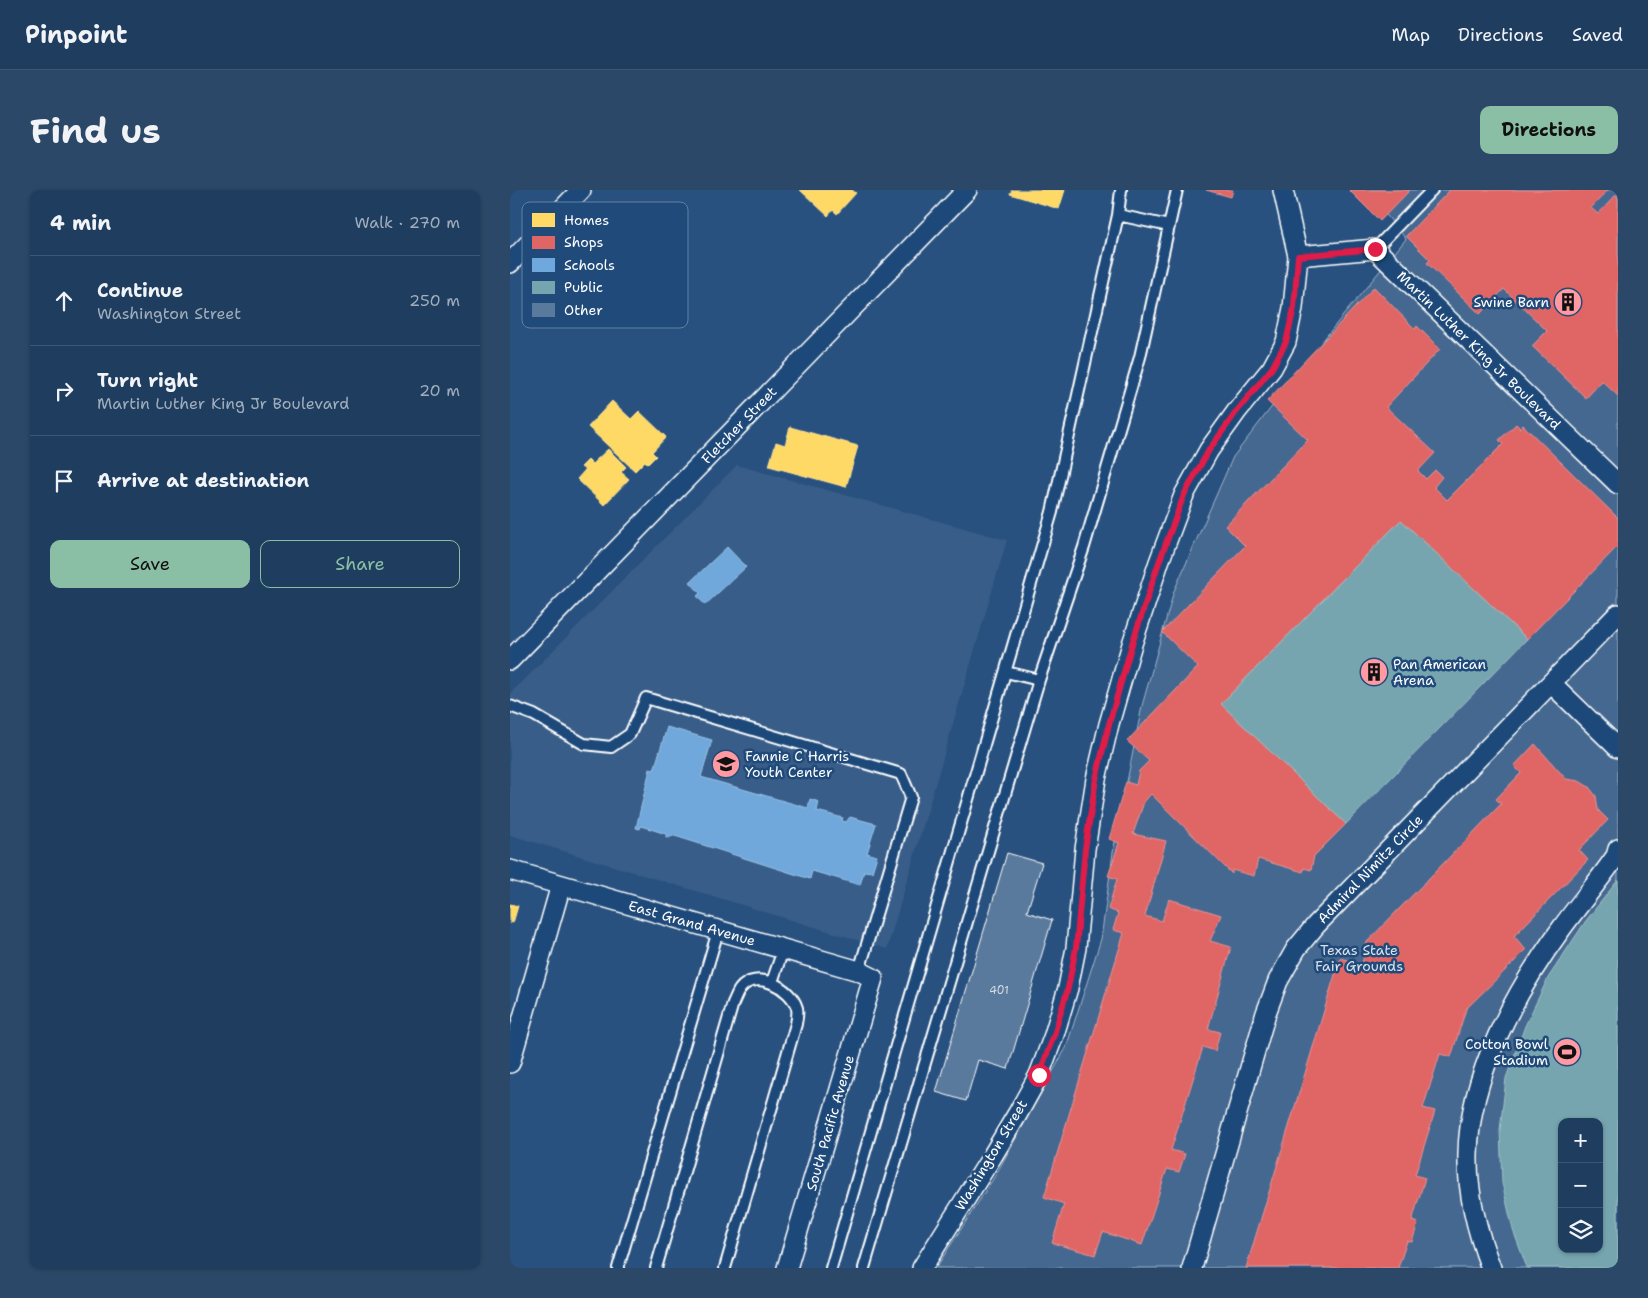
<!DOCTYPE html>
<html lang="en">
<head>
<meta charset="utf-8">
<style>
	:root { --surface:#1e3d5f; --page:#2b4868; --text:#f1f3f6; --muted:#a1aebd; --line:#3c5674; --accent:#8abfa5 }
	body { margin:0; font-family:"Shantell Sans",sans-serif; background:var(--page); color:var(--text) }
	.controls { position:absolute; right:15px; bottom:15px; display:grid; overflow:hidden; border-radius:10px; box-shadow:0 1px 4px #0004 }
	.controls button { width:45px; height:45px; display:grid; place-items:center; padding:0; border:0; border-bottom:1px solid var(--line); background:var(--surface); color:var(--text); font:25px sans-serif }
	.stop { position:absolute; width:15px; height:15px; margin:-11px; border:4px solid #e11d48; border-radius:50%; background:#fff }
	.stop.end { background:#e11d48; border-color:#fff; box-shadow:0 1px 5px #0008 }
	.list { margin:0; padding:0; list-style:none }
	h2 { display:flex; justify-content:space-between; align-items:center; height:65px; margin:0; padding:0 20px; font-size:21px }
	h2 small { font-size:16px; font-weight:400; color:var(--muted) }
	.list li { display:grid; grid-template-columns:32px 1fr auto; gap:15px; align-items:center; box-sizing:border-box; height:90px; padding:0 20px; border-top:1px solid var(--line) }
	.list b { display:block; font-size:19px; white-space:nowrap }
	.list p { margin:0; font-size:16px; white-space:nowrap; color:var(--muted) }
	.list em { font-size:16px; font-style:normal; color:var(--muted) }
	.actions { display:flex; gap:10px; padding:15px 20px }
	.actions a { flex:1; padding:11px 0; border:1px solid var(--accent); border-radius:10px; text-align:center; font-size:18px; color:var(--accent) }
	.actions .main { background:var(--accent); color:#111 }
	.icon { flex:none; width:28px; height:28px; fill:none; stroke:currentColor; stroke-width:2; stroke-linecap:round; stroke-linejoin:round }
	.map { position:relative; flex:none; width:1108px; height:1078px; overflow:hidden; border-radius:10px }
	header { display:flex; align-items:center; gap:30px; box-sizing:border-box; height:70px; padding:0 25px; background:var(--surface); border-bottom:1px solid var(--line) }
	header strong { font-size:24px }
	nav { display:flex; gap:28px; margin-inline-start:auto; font-size:18px }
	.intro { display:flex; align-items:center; justify-content:space-between; box-sizing:border-box; height:120px; padding:0 30px }
	h1 { margin:0; font-size:35px }
	.button { padding:12px 22px; border-radius:10px; background:var(--accent); color:#111; font-size:18px; font-weight:700 }
	main { display:flex; gap:30px; padding:0 30px }
	aside { flex:1; background:var(--surface); border-radius:10px; box-shadow:0 1px 4px #0004 }
	.map>svg:first-child { display:block }
	.built { fill:#375d88 }
	.green { fill:#446890; stroke:#a2b4c8; fill-rule:evenodd }
	.homes { fill:#ffd966; stroke:#ffe494 }
	.shops { fill:#e06666; stroke:#e99494 }
	.schools { fill:#6fa8dc; stroke:#9ac2e6 }
	.public { fill:#76a5af; stroke:#9fc0c7; fill-rule:evenodd }
	.building { fill:#5a7a9d; stroke:#fff }
	.lines { fill:none; stroke-linecap:round; stroke-linejoin:round }
	.lane-casing { stroke:#fff; stroke-width:14 }
	.street-casing { stroke:#fff; stroke-width:22 }
	.lane { stroke:#1f4a7a; stroke-width:10 }
	.street { stroke:#1f4a7a; stroke-width:19 }
	.route { stroke:#e11d48; stroke-width:6 }
	.labels { text-anchor:middle; stroke-width:5; stroke-linejoin:round; paint-order:stroke }
	.number-label { font-size:11px; fill:#d6dee6 }
	.poi-label { font-size:14px; fill:#fff; stroke:#1f4a7a; text-anchor:end }
	.street-label { font-size:14px; fill:#fff; stroke:#1f4a7a }
	.park-label { font-size:14px; fill:#dae1e9; stroke:#1f4a7a }
	.key { fill:#1f4a7a; stroke:#6280a2; stroke-width:1 }
	.key-label { font-size:14px; fill:#fff }
</style>
</head>
<body>
<header>
<strong>Pinpoint</strong>
<nav><a>Map</a><a>Directions</a><a>Saved</a></nav>
</header>
<div class="intro"><h1>Find us</h1><a class="button">Directions</a></div>
<main>
<aside>
<h2>4 min<small>Walk · 270 m</small></h2>
<ul class="list">
<li><svg class="icon" aria-label="ahead" viewBox="0 0 24 24"><path d="M12 20V5M6 11l6-6 6 6"/></svg><div><b>Continue</b><p>Washington Street</p></div><em>250 m</em></li>
<li><svg class="icon" aria-label="right" viewBox="0 0 24 24"><path d="M7 20v-9h11M14 6l5 5-5 5"/></svg><div><b>Turn right</b><p>Martin Luther King Jr Boulevard</p></div><em>20 m</em></li>
<li><svg class="icon" aria-label="arrive" viewBox="0 0 24 24"><path d="M6 21V4h12l-3 4 3 4H6"/></svg><div><b>Arrive at destination</b></div></li>
</ul>
<div class="actions"><a class="main">Save</a><a>Share</a></div>
</aside>
<div class="map">
<svg width="1108" height="1078" viewBox="0 0 1108 1078">
	<rect width="100%" height="100%" fill="#28517f"/>
	<filter id="ink" filterUnits="userSpaceOnUse"><feTurbulence type="fractalNoise" baseFrequency=".02" numOctaves="2"/><feDisplacementMap in="SourceGraphic" scale="10" xChannelSelector="R" yChannelSelector="G"/><feConvolveMatrix kernelMatrix="1 2 1 2 8 2 1 2 1" color-interpolation-filters="sRGB"/></filter>
	<g filter="url(#ink)">
		<path class="built" d="M227,275L497,350L377,759L0,645V504Z"/>
		<path class="green" d="M856,0H1108V1078H426L485,986L556,858L591,749L603,662L632,516L664,401L723,267L818,144L896,49ZM1052,932H1089V1059H1052Z"/>
		<path class="homes" d="M290,0H342L346,3L327,24L323,20L318,26Z
			M502,0H555L549,19L500,4Z
			M102,211L121,229L129,221L156,247L142,262L146,266L138,274L135,271L125,281L78,237Z
			M280,237L348,256L336,297L259,276L266,252L275,255Z
			M98,259L116,277L111,282L119,289L94,315L67,289L75,280L71,277L78,270L82,274Z
			M0,714L8,716L3,733L0,732V734Z"/>
		<path class="shops" d="M696,0H723L721,7Z
			M839,0H900L870,31Z
			M940,0H1098L1081,18L1088,24L1106,5L1108,8V206L1092,191L1076,208L1022,156L1037,141L994,99L970,124L917,73L920,70L896,46Z
			M864,97L905,139L907,136L930,159L876,217L925,263L908,281L916,289L925,280L932,287L924,297L937,310L993,254L989,250L1006,234L1010,238L1013,235L1108,328V356L1017,449L891,330L711,514L836,634L804,666L801,680L794,678L793,682L748,669L744,686L722,680V684L641,604L634,612L623,644L656,651L635,726L652,731L659,709L711,725L700,751L721,757L698,839L710,842L705,861L693,857L661,960L675,964L669,982L657,979L632,1055L593,1042L585,1065L542,1053L554,1014L534,1007L614,743L603,740L608,723L598,719L607,689L598,686L609,653L599,649L616,592L626,595L629,581L639,571L617,551L688,477L652,442L735,356L715,336L798,250L757,211Z
			M1025,554L1056,589L1069,591L1079,597L1086,606L1088,620L1098,630L1069,660L1078,670L1004,746L1016,760L956,819L941,867L930,864L913,918L925,921L905,985L915,988L902,1031L908,1033L902,1052L897,1051L888,1078H736L830,768L852,774L857,752L991,614L986,609L1011,583L1004,576Z"/>
		<path class="schools" d="M217,357L236,377L195,415L187,406L190,403L180,392Z
			M157,537L202,550L191,587L298,618L300,609L309,612L307,621L333,628L332,631L336,632L340,627L366,634L357,663L367,666L362,682L354,681L350,695L302,681L300,689L168,647L161,645L160,648L156,647V644L131,636L130,639L126,638L140,579L144,580Z"/>
		<path class="public" d="M891,330L1017,449L836,634L711,514Z
			M1108,690V1078H1017L1003,1040L992,993L990,940L996,888L1015,836L1038,788L1075,732ZM1052,932H1089V1059H1052Z"/>
		<path class="building" d="M497,663L532,673L517,722L542,730L498,879L468,870L456,911L426,902Z"/>
		<g class="lines">
			<defs>
				<path id="lane" d="M608,25L659,36
					M865,59L922,0
					M496,482L529,490
					M0,516L24,525L74,554L101,557L120,544L136,508L391,584L401,607L349,781
					M262,792L273,760
					M108,1078L208,741
					M146,1078L223,813C225,809 227,803 230,799C245,779 281,797 287,818C288,823 287,829 286,834L215,1078
					M321,1078L542,322L608,25L611,0
					M354,1078L529,490L574,357L630,167L667,0"/>
				<path id="street" d="M788,66L865,59L1108,294
					M0,73L71,0
					M0,470L457,0
					M1041,493L1108,558
					M0,680L349,781L363,788L277,1078
					M0,873L51,695
					M412,1078L483,965L508,923L529,885L544,845L558,798L566,758L575,659L586,589L599,534L622,454L649,372L674,305L699,260L727,221L762,178L776,152L783,118L788,66L773,0
					M682,1078L756,823L768,791L786,759L806,735L1108,424
					M981,1078C967,1042 957,1003 958,964C959,885 1006,801 1051,739C1069,714 1089,691 1106,666L1108,659"/>
			</defs>
			<use href="#lane" class="lane-casing"/>
			<use href="#street" class="street-casing"/>
			<use href="#lane" class="lane"/>
			<use href="#street" class="street"/>
		</g>
	</g>
	<g class="lines" filter="url(#ink)">
		<path class="route" d="M529,885L544,845L558,798L566,758L575,659L586,589L599,534L622,454L649,372L674,305L699,260L727,221L762,178L776,152L784,118L788,66L865,59"/>
	</g>
	<defs>
		<symbol id="building-disc" viewBox="-11 -11 22 22"><circle r="9.5" fill="#ff9aa2" stroke="#1f4a7a"/><path d="M-4-6H4V6H1V3H-1V6H-4ZM-2.5-4.3h1.7v1.8h-1.7ZM.8-4.3h1.7v1.8H.8ZM-2.5-1h1.7V.8h-1.7ZM.8-1h1.7V.8H.8Z" fill="#111"/></symbol>
		<symbol id="school-disc" viewBox="-11 -11 22 22"><circle r="9.5" fill="#ff9aa2" stroke="#1f4a7a"/><path d="M0-5L7-2L0 1L-7-2ZM-4 1L0 2.5L4 1V4Q0 6-4 4Z" fill="#111"/></symbol>
		<symbol id="stadium-disc" viewBox="-11 -11 22 22"><circle r="9.5" fill="#ff9aa2" stroke="#1f4a7a"/><path d="M0-5a6.5 5 0 1 0 0 10a6.5 5 0 1 0 0-10ZM-3.5-1.8h7v3.6h-7Z" fill="#111"/></symbol>
	</defs>
	<g fill-rule="evenodd">
		<use href="#building-disc" x="1042" y="96" width="32" height="32"/>
		<use href="#building-disc" x="848" y="466" width="32" height="32"/>
		<use href="#school-disc" x="200" y="558" width="32" height="32"/>
		<use href="#stadium-disc" x="1041" y="846" width="32" height="32"/>
	</g>
	<g class="labels">
		<g class="number-label">
			<text x="489" y="804">401</text>
		</g>
		<g class="poi-label">
			<text x="1039" y="117">Swine Barn</text>
			<text x="883" y="479" text-anchor="start">Pan American<tspan x="883" dy="16">Arena</tspan></text>
			<text x="235" y="571" text-anchor="start">Fannie C Harris<tspan x="235" dy="16">Youth Center</tspan></text>
			<text x="1038" y="859">Cotton Bowl<tspan x="1038" dy="16">Stadium</tspan></text>
		</g>
		<g class="street-label">
			<text transform="translate(969 160) rotate(44)" y="5">Martin Luther King Jr Boulevard</text>
			<text transform="translate(229 235) rotate(-46)" y="5">Fletcher Street</text>
			<text transform="translate(860 679) rotate(-46)" y="5">Admiral Nimitz Circle</text>
			<text transform="translate(182 733) rotate(16)" y="5">East Grand Avenue</text>
			<text transform="translate(320 933) rotate(-74)" y="5">South Pacific Avenue</text>
			<text transform="translate(481 965) rotate(-59)" y="5">Washington Street</text>
		</g>
		<g class="park-label">
			<text x="849" y="765">Texas State<tspan x="849" dy="16">Fair Grounds</tspan></text>
		</g>
	</g>
	<rect x="12" y="12" width="166" height="126" rx="8" class="key"/>
	<rect x="22" y="23" width="23" height="14" fill="#ffd966"/>
	<rect x="22" y="46" width="23" height="13" fill="#e06666"/>
	<rect x="22" y="68" width="23" height="14" fill="#6fa8dc"/>
	<rect x="22" y="91" width="23" height="13" fill="#76a5af"/>
	<rect x="22" y="113" width="23" height="14" fill="#5a7a9d"/>
	<g class="key-label">
		<text x="54" y="35">Homes</text>
		<text x="54" y="57">Shops</text>
		<text x="54" y="80">Schools</text>
		<text x="54" y="102">Public</text>
		<text x="54" y="125">Other</text>
	</g>
</svg>
<div class="controls">
<button>+</button>
<button>−</button>
<button><svg class="icon" aria-label="layers" viewBox="0 0 24 24"><path d="M12 4l9 5-9 5-9-5zM3 14l9 5 9-5"/></svg></button>
</div>
<div class="stop" style="left:529px;top:885px"></div>
<div class="stop end" style="left:865px;top:59px"></div>
</div>
</main>
</body>
</html>
